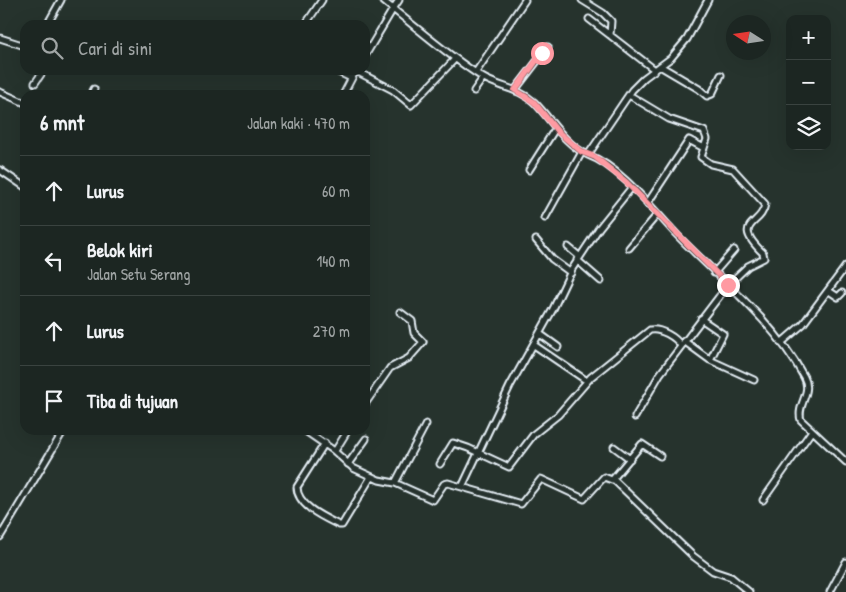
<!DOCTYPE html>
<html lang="id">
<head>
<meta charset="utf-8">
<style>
	:root { --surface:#1c2622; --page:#252e2a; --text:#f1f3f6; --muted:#a0a5a5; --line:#3a4340 }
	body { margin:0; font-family:"Patrick Hand",sans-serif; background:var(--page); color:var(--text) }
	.controls { position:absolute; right:15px; top:15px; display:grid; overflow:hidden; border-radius:10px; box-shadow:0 5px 20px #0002 }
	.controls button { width:45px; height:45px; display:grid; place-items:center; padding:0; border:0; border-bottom:1px solid var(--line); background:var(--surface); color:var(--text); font:25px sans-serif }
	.compass { position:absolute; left:726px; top:15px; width:45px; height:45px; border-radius:50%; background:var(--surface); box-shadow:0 5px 20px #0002; rotate:282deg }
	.stop { position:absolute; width:15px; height:15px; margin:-11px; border:4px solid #ff9aa2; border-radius:50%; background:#fff }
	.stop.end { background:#ff9aa2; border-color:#fff; box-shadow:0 1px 5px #0008 }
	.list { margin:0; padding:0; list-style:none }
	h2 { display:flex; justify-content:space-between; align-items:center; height:65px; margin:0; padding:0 20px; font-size:21px }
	h2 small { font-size:16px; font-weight:400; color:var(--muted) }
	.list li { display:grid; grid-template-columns:32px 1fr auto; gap:15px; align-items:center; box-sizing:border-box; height:70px; padding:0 20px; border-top:1px solid var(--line) }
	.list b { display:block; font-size:19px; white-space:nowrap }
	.list p { margin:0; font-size:16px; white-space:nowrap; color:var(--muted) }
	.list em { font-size:16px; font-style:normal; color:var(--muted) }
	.icon { flex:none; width:28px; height:28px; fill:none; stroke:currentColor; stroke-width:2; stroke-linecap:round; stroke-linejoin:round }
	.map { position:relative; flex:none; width:846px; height:592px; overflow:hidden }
	.search { position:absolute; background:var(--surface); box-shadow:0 5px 20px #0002; left:20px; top:20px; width:350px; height:55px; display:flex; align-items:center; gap:12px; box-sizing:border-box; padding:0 18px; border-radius:15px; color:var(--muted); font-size:19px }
	.panel { position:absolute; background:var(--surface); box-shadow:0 5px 20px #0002; left:20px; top:90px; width:350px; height:345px; border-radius:15px }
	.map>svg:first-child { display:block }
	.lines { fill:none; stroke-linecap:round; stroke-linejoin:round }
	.minor-casing { stroke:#e8f1f8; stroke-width:9 }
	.minor { stroke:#26332d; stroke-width:5 }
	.route { stroke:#ff9aa2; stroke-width:6 }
</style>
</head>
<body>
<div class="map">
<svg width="846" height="592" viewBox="0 0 846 592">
	<rect width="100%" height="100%" fill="#26332d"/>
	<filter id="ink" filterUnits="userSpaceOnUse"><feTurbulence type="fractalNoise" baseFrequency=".02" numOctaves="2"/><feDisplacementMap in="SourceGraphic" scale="10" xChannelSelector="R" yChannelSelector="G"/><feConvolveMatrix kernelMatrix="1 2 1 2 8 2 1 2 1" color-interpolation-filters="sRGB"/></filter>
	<g filter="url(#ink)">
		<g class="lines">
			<defs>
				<path id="minor" d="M382,0L393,9L399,0
					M582,0L603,13L611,21L610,35
					M589,19L655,70
					M47,25L61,0
					M305,25L322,0
					M0,38L25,46
					M365,56L393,9C422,32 450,57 482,77C498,87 519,88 534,102C552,120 564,144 588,155L632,90L644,78L671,58L687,39L708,0
					M660,66L699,89L707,96L712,94L721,75
					M334,70L351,78
					M345,70L353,76
					M356,71L393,90L411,105L455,59
					M476,72L525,0
					M35,83L44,70
					M515,90L548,47
					M474,91L483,78
					M0,92L25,103
					M91,95L94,89
					M343,95L356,70
					M629,95L669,119L704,131L707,139L701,157L711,164L733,169L765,204C762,227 730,221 763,253L764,258L748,266L728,285L660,374L635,417
					M588,155C621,167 654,211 678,236C721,280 774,321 804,377C813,393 796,405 801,420L846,462
					M0,170L25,187
					M529,170L555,129
					M647,204L689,140L702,147
					M545,218L582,152
					M536,240L552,259L571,273
					M568,247L580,257
					M629,248L657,215
					M577,260L601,281
					M714,273L734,250
					M829,291L838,297L842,293
					M701,319L723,334L710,360
					M540,334L558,347
					M684,341L710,360L754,380
					M781,343L803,324L846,266
					M534,345L587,381
					M365,404L390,368L409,358L423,342L414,333L412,321L400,312
					M304,430L333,450L353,468L379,480L395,483L433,500L444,484L448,483L521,504L541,479L584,499L604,477L612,480L642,444L660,456
					M325,443L297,487C297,506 325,518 339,525H342L371,477
					M614,447L630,459
					M335,451L348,430
					M348,464L366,439
					M440,464L453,443L468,448L509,467L534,434L558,415L591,377L650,330C660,328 676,337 681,346
					M613,479L693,556L713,571L731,577L749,592
					M395,483L426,424
					M462,487L510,386L553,309L572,269L599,228L632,187
					M763,500L811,432
					M0,537L64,430
					M830,592L846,562"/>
			</defs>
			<use href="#minor" class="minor-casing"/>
			<use href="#minor" class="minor"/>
		</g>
	</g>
	<g class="lines" filter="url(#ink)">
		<path class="route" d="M542,53L515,90L534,102L558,132L582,152L595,157L626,182L728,285"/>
	</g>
</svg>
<div class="controls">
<button>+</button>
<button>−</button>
<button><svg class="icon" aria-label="layers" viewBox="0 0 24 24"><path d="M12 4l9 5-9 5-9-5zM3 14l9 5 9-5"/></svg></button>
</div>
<svg class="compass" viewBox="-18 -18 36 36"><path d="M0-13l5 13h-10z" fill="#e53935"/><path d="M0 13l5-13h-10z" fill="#a0a5a5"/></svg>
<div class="stop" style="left:542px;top:53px"></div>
<div class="stop end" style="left:728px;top:285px"></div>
<div class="search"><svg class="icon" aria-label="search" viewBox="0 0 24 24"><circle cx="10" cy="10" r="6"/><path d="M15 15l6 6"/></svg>Cari di sini</div>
<section class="panel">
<h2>6 mnt<small>Jalan kaki · 470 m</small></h2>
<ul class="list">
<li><svg class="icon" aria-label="ahead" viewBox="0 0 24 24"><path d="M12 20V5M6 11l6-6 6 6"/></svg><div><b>Lurus</b></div><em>60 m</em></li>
<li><svg class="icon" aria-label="left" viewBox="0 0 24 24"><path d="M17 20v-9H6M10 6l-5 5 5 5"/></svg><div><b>Belok kiri</b><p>Jalan Setu Serang</p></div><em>140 m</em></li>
<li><svg class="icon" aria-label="ahead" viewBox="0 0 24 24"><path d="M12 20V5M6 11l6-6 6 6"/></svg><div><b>Lurus</b></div><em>270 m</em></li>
<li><svg class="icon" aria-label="arrive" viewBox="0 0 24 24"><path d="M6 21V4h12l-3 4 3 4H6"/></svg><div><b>Tiba di tujuan</b></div></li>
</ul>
</section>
</div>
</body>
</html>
